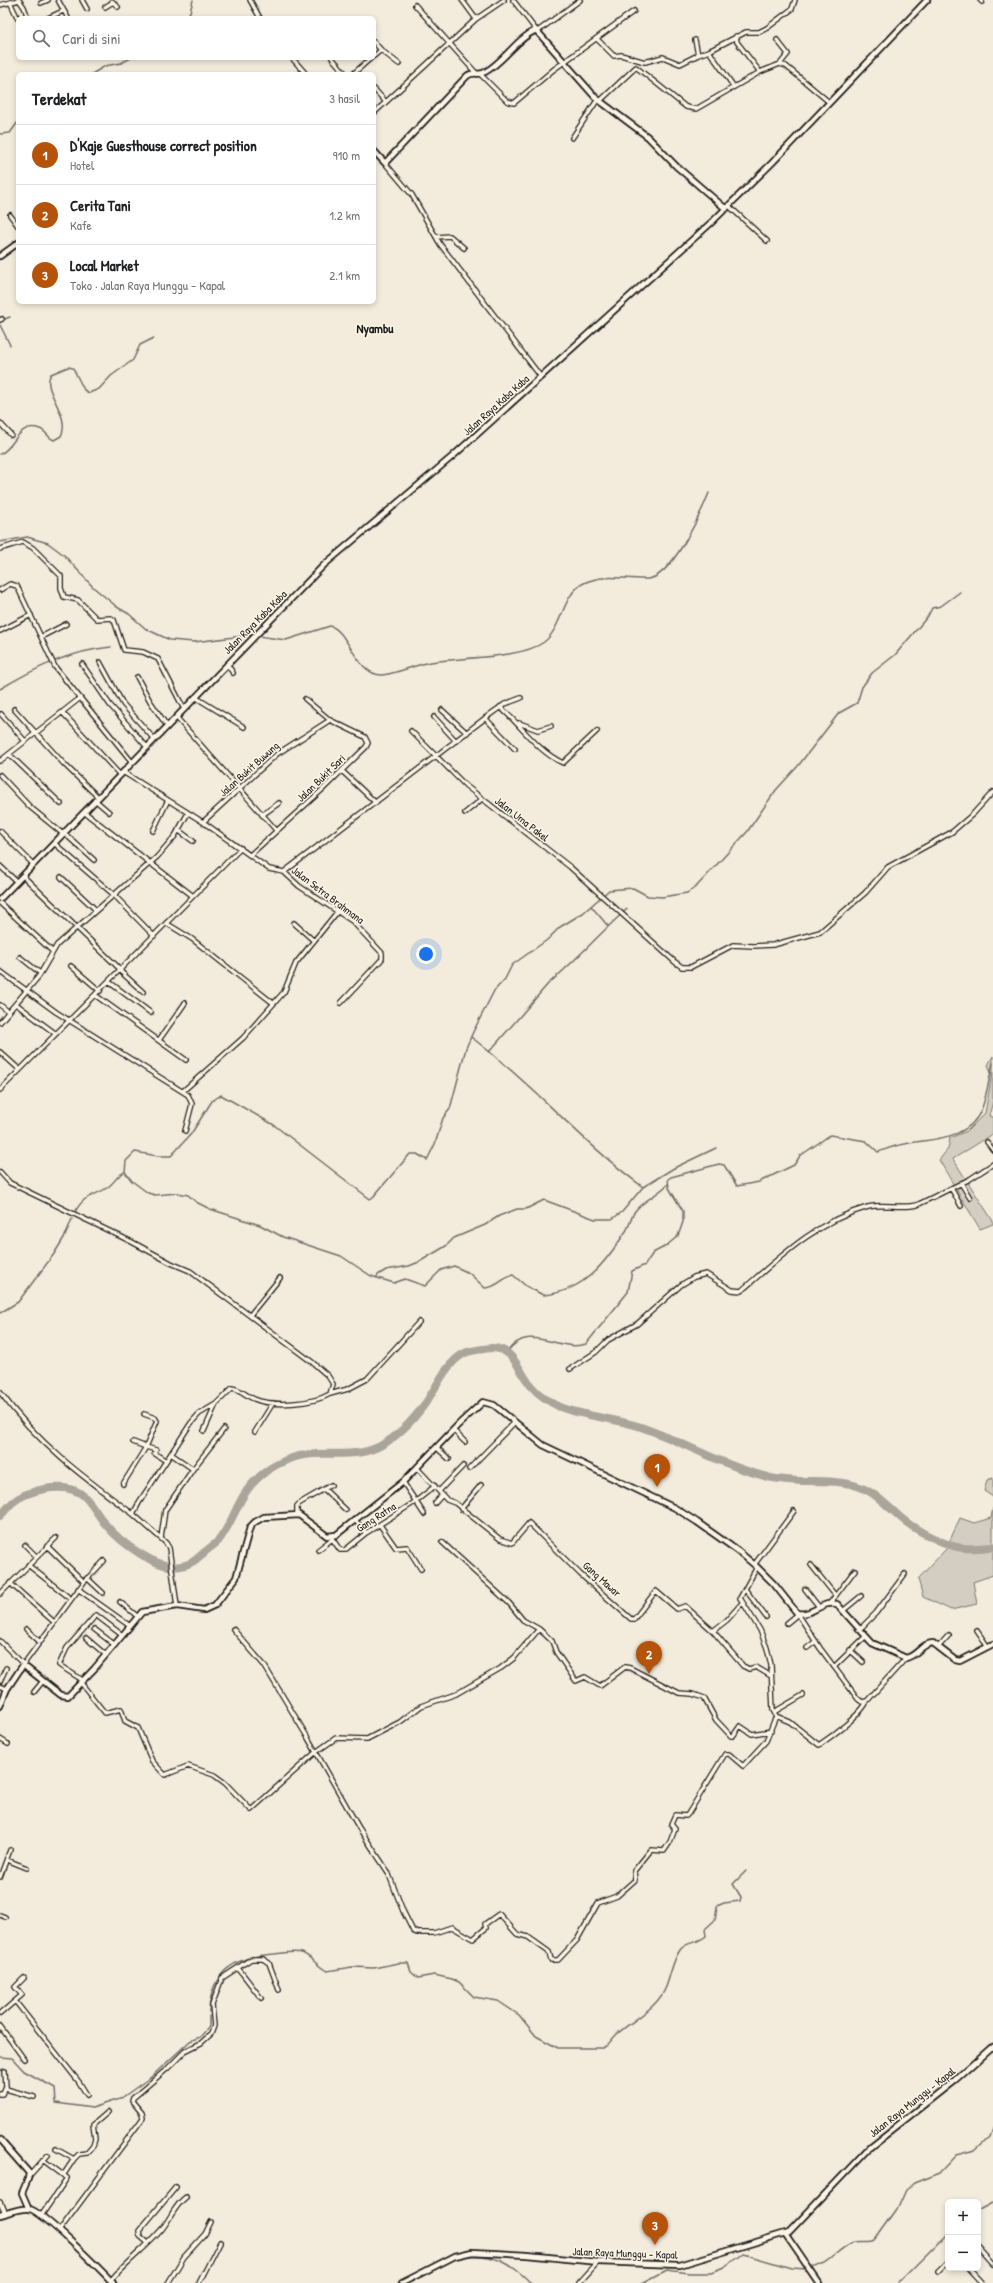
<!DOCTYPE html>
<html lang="id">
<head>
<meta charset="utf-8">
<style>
	:root { --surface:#fff; --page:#f2f2f2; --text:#202124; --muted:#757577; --line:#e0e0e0; --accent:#b45309 }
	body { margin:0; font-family:"Patrick Hand",sans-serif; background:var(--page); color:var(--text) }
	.controls { position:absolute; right:12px; bottom:12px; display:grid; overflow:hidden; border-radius:6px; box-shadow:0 2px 6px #0003 }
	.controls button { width:36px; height:36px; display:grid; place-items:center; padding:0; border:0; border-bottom:1px solid var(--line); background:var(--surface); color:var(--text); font:20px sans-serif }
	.you { position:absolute; left:426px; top:954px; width:14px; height:14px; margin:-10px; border:3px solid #fff; border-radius:50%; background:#1a73e8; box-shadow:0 0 0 6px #1a73e833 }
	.badge { display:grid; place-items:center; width:26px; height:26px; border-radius:50%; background:var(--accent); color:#fff; font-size:13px; font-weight:700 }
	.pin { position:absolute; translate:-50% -33px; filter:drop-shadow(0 1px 2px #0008) }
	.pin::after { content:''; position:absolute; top:21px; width:14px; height:12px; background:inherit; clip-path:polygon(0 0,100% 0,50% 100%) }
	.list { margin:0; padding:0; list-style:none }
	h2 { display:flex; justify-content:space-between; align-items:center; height:52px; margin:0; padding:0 16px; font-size:17px }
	h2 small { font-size:13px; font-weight:400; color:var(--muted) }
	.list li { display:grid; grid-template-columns:26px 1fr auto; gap:12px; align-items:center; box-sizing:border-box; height:60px; padding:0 16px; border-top:1px solid var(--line) }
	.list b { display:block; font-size:15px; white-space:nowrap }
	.list p { margin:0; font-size:13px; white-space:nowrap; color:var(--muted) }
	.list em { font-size:13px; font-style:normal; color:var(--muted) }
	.icon { flex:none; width:22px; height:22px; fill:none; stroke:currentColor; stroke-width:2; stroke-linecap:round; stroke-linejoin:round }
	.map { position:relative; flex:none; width:993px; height:2283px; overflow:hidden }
	.search { position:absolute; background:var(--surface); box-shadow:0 2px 6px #0003; left:16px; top:16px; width:360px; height:44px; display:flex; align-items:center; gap:10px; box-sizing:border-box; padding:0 14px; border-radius:6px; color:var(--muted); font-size:15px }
	.panel { position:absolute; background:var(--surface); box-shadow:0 2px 6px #0003; left:16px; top:72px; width:360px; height:232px; border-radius:6px }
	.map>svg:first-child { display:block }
	.green { fill:#d3cec1; stroke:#78756e }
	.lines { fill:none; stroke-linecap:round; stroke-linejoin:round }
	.stream { stroke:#716e68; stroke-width:1.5 }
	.river { stroke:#aaa59b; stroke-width:8 }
	.minor-casing { stroke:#1c1c1c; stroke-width:6 }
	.tertiary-casing { stroke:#1c1c1c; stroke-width:8 }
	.minor { stroke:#fcf5e5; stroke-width:3.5 }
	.tertiary { stroke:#fcf5e5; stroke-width:4.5 }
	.labels { text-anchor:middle; stroke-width:3; stroke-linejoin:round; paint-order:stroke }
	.street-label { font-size:11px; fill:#1c1c1c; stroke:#fcf5e5 }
	.quarter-label { font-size:13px; font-weight:bold; fill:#1c1c1c; stroke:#fcf5e5 }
</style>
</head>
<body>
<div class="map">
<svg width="993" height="2283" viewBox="0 0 993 2283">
	<rect width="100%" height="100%" fill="#f3ecdd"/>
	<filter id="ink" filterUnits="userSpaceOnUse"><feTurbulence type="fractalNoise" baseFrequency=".025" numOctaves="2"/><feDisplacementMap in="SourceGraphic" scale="8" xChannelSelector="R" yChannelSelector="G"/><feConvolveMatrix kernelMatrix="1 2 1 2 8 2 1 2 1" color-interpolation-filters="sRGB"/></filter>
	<g filter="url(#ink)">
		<path class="green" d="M993,1056V1101L989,1116L993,1117V1134L953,1159L993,1221V1224L980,1229L939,1160L948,1149L950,1138L967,1131L985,1113L992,1074L988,1065Z
			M993,1478V1497L984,1491L987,1480Z
			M993,1508V1575L973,1582L977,1604L951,1610L923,1597L918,1579L946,1549L960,1518L974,1523L991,1518Z"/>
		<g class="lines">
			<path class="stream" d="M186,18L190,12L193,0
				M92,74L105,66L121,63L131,58
				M0,134L10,133L18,122
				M2,320L10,317
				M0,325L10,345
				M0,454C15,449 17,421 40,429C46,431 48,438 54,440L61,436C72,415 40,390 51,374L68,367L73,368L84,390L89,393L99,389L111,376L133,360L140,345L154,338
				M0,542L27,537L48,543L64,555L93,587L117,607L129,614L146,629L170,640L194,642L251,635L286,640L330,626C348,630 356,675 382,675C399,673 414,665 431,662C460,657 521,659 544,642C563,627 562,594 584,583C605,573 626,580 647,579C671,579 701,513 709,493
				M0,689C35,668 70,651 111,647
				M591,906L608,926
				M471,1037C532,1083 581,1142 643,1187
				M489,1052L548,984C576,961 600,933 627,909
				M125,1172L126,1161L135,1152L158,1156H171L191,1134L212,1101L221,1095L274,1125L370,1199L373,1197L410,1154H417L427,1160L435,1144L443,1118L450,1109L466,1048L473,1032L494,991L505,979L512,965L547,940L560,927L583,913L609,890L633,888L648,896L662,897L687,893L696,887L747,832L776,790L798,766L839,713L857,703L862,687L872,673L895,655L928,616L932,608L941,606L960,592
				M75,1212C86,1192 94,1198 108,1187C114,1183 118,1174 125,1172L132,1181L148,1193L155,1195L178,1193L188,1195L196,1202L210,1209L260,1225L283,1237L341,1256L371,1276L394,1283L405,1279L425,1286L441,1270L454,1266L469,1273L485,1288C497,1288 503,1277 513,1275L526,1286L543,1295C584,1292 606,1262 626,1231C630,1225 631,1217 635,1211C641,1202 659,1194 668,1184
				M377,1277L378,1275L386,1270L409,1266L419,1262L446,1246L454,1238L485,1225L499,1216L517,1209H526L544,1200L595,1219H612L622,1212L643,1187L674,1168L716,1148
				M0,1313L18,1302L54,1254L65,1236L72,1219
				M507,1352C530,1321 557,1353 586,1344L628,1292L632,1271L645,1265L653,1253L666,1246L678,1236L683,1222V1211L669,1188L668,1179L671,1177L719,1164L724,1165L737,1186L759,1182L794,1165L800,1156L830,1135L866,1141L878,1152C887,1149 896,1145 905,1144C933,1138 969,1141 982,1108C987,1094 989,1078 993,1063
				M209,2012C211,1970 235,1957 274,1954C283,1953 294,1951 302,1953C312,1957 318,1967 327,1971L352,1967L374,1968L398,1963H408L411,1972L418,1978L434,1975L452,1979L459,1982L474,1997L498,2001L519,2015L536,2036L558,2048H603C609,2045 611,2040 616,2035C632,2020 657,2009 666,1987C671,1974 672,1962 680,1950C686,1941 698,1944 706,1936L705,1929L715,1920L717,1906L724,1903L740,1901L741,1897L733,1884L746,1871
				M0,2057L12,2058L24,2071L55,2088L56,2103L92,2108L120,2099L151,2077L190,2041L200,2037L209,2027V2016
				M978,2210L993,2202
				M466,2256C495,2254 511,2263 531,2283
				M811,2268C827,2266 837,2250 851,2243C858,2239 868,2244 875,2240L897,2209L906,2189L914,2183L939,2173L956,2155L975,2150L989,2137L993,2126
				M408,2283L458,2257
				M642,2283L667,2270L689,2273H711L724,2268L743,2254L791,2268L807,2269
				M898,2283L948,2233"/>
			<path class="river" d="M0,1516C4,1512 8,1507 12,1503C27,1490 61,1482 80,1493C91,1500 97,1515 106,1525C120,1542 158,1571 181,1566C193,1564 197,1558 206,1551C210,1547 216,1544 219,1540C234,1521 238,1496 257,1479C269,1467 287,1458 304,1455C329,1451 355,1459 380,1446C399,1436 415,1418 427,1401C437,1386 446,1364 463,1354C469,1350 483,1349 491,1348C514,1347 519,1372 531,1386C539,1395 549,1402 560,1407C586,1417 615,1418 641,1427C684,1442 723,1466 768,1477C797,1485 829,1477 857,1486C874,1491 887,1506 900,1517C913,1529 945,1546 963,1548C973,1549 983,1547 993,1547"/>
			<defs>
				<path id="minor" d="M58,0L68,18
					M82,0L87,9
					M250,0L260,18
					M462,0L476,19
					M513,0L536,30
					M980,0L982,2
					M112,1L118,7
					M10,2L18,19
					M41,3L48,0
					M0,5L19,0L24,7L28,18
					M415,5L476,73
					M105,7L113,2
					M48,18L63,11
					M538,31L580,0
					M736,36L737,42L760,72
					M597,39L614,56L621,55L645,62L663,57L680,64L698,55
					M695,40L698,55L709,51L734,87
					M777,40L788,54L780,64
					M374,42L381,50
					M709,51L746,32H759L767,28L792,9L795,0
					M374,56L381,50L399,64
					M292,58L306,74
					M332,58L346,74
					M353,74L371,58
					M480,74L507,101L514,103L553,70L634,11
					M374,89L386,102
					M600,101L636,67L686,107L696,109L760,72L780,64L786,66L829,102
					M374,113L476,19L504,0
					M572,138L598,99
					M385,163L412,195L440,244L541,377
					M729,206L767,241
					M10,215L18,226
					M436,237L450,236L464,248
					M0,320L2,319
					M0,423L11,435
					M0,549L23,542L33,548L61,576V588L64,597L78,600L97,619L111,618L114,620L124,650L143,652L158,659L184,709
					M0,590L10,584L17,586L55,667L132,762
					M0,631L31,615
					M41,637L66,624
					M100,662L123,704L154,739
					M82,664L110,705L147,747
					M227,664L233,673
					M137,677L150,701L167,726
					M195,697L244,727
					M500,707C521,725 538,752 563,763L597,731
					M14,709L64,764L98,797
					M442,710L467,733
					M62,712L120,775
					M1,714L25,741
					M176,717L276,830
					M434,717L456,741
					M485,718L515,749
					M519,723L538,730L551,726
					M411,731L466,786L570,867L675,962L682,967H691L733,945L753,946L773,945L820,932L865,893L888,867L952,832L973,814L993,792
					M9,754L61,804
					M0,761L79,699
					M342,771L376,803
					M123,772L203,822L269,869L284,872L492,713L505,704L521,698
					M0,775L30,807L63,834
					M95,800L109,812
					M84,812L193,896
					M465,813L482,799
					M262,815L279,803
					M203,822L277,754L330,720
					M178,830L193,841
					M0,831L34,865
					M153,831L168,800
					M64,833L94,860
					M54,843L114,895L154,936
					M250,855L323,789L366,747L368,743L365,737L330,720L305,699
					M0,866L17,882
					M284,872L299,886L352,921L382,953V959L341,1003
					M23,876L121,970
					M61,877L96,910
					M0,903L52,951
					M166,923L192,939L273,1003
					M294,923L314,941
					M20,957L40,973
					M71,966L100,991
					M0,971L56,1012L188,1095L192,1104L185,1131
					M120,971L143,992
					M109,982L151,1013
					M95,995L186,1060
					M16,1004L56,1034
					M0,1005L9,1012
					M0,1022L39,976L57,945L157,857L175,836L188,813
					M159,1040L185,1003
					M0,1052L20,1070
					M0,1090L241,848
					M183,1091L243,1038L284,992L296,963L338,911
					M987,1142L993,1150
					M0,1172L10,1183L132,1242L171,1263L190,1271L312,1362L328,1376L333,1384L330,1394C313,1404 273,1407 254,1399C246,1396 241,1389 232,1388L216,1404L199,1414L191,1423L140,1501L133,1514L166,1543L169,1548L177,1606
					M961,1183L970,1198
					M951,1188L961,1206
					M250,1315L280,1278
					M570,1369L596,1352L608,1340L637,1324L681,1285L694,1277L706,1274L732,1290L741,1291C780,1257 817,1221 868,1207C884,1203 901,1209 917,1205L970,1179L993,1164
					M0,1392C38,1444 83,1477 133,1514
					M330,1394L348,1389L367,1379L419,1322
					M453,1430L465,1442
					M204,1431L216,1404
					M255,1432L273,1403
					M133,1442L146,1447L157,1421L155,1418L144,1414
					M437,1448L449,1459
					M171,1454L193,1469
					M417,1468L447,1500L455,1503L500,1539L512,1543L529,1523L580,1574L631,1619H634L656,1591L677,1609L685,1606L713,1631L743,1666L749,1669L756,1667L771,1676
					M469,1469L515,1422
					M403,1482L424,1514
					M123,1484L146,1447L156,1450L154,1453L166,1461
					M324,1489L346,1510
					M439,1491L463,1466
					M435,1503L442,1495
					M461,1509L481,1485
					M297,1515V1506L300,1503L331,1485
					M355,1520L366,1533
					M380,1525L396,1548L407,1547L421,1569
					M331,1537L340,1550H345L366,1533L415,1502L435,1486
					M161,1538L165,1510L193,1469L224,1429
					M442,1542L509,1603L523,1620L539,1629
					M25,1545L36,1556
					M47,1546L84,1582
					M318,1550L332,1539
					M28,1565L71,1599
					M754,1565L794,1511
					M811,1565L835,1595
					M87,1578L103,1593
					M10,1583L54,1622
					M78,1589L130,1626
					M745,1589L766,1617
					M805,1589L819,1607
					M0,1594L56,1538
					M120,1602L137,1616
					M830,1603L855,1570
					M844,1610L861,1596
					M798,1614L820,1648L858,1699L862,1702L867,1701
					M787,1623L798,1614
					M26,1629L39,1641
					M94,1629L115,1645
					M233,1629L264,1665L308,1738L359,1828L388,1872L403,1911L413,1931L417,1933H434L452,1927L473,1939L486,1928L485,1924L499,1914L517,1934L528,1937L549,1952L551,1960H558L577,1940L598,1903L617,1896L635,1880L634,1871L651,1850L664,1851L670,1842L675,1829L671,1824L675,1815L686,1816L688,1814L725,1754H729L743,1766L766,1741L776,1716L773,1710L771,1665L767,1648L760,1630L740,1598L757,1567
					M859,1630L876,1613L905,1574
					M713,1631L727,1620L742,1603
					M977,1631L988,1647
					M86,1638L106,1655
					M0,1641L23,1664
					M939,1646L949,1635
					M807,1648L816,1641
					M850,1650L863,1662
					M23,1665L84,1582L104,1561
					M834,1667L865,1637
					M0,1681L6,1668
					M84,1681L59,1665L67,1648L96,1615L122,1635
					M81,1683L105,1713L121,1709L125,1721L138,1728L152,1761L165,1775L188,1766L214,1775L225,1783L251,1810L316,1752L336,1738L367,1739L400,1722L421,1706L456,1694L501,1668L514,1658L539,1629L552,1641L556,1652L576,1681L585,1677L600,1686L625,1667L630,1668L679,1693L693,1694L704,1698L716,1720L731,1736H733L740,1726L752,1734L771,1731
					M0,1686L7,1689
					M34,1692L43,1681
					M774,1712L803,1695
					M776,1716L790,1722L819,1745C831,1737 863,1713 867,1701L906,1658
					M0,1739L8,1744
					M7,1860L27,1868
					M0,1877L10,1850
					M0,1915L5,1917
					M238,1968L261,1998
					M15,2001L22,1995L15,1987L24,1978
					M0,2014L15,2001L79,2082L87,2095
					M0,2026L24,2059
					M6,2089L34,2097
					M0,2094H3L6,2087L5,2071
					M56,2149L74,2159
					M64,2174L74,2159L79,2154L87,2153L93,2146L95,2139L93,2125L108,2112
					M29,2176L48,2155
					M0,2202L5,2214
					M41,2216L67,2178L43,2160
					M59,2231L143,2118L142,2113L132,2101L133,2098L168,2068L185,2051L201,2043L211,2034L214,2026L212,2005L222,1978L251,1959H263L269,1963L279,1990
					M148,2243L140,2236L139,2231L176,2187
					M978,2247L993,2264
					M967,2268L981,2283
					M939,2271L948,2262
					M111,2280C126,2262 146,2248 162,2229C171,2218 174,2206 186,2197
					M168,2283L184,2257L205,2234L211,2222
					M199,2283L220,2242
					M579,2283L598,2262"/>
				<path id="tertiary" d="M374,151L385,163L467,76C473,71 479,76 485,72C504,62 516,39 536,30L596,98L648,137L676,166L726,209
					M0,256L18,243
					M0,899L324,565L453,456L713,221L772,163L927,0
					M0,1706L7,1689L23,1665L61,1695L68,1696L94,1669L142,1612L177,1606L204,1610L215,1605L236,1578L250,1527L255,1522L264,1517L299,1515L327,1536L336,1535L403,1482L459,1424L483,1402L494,1405L543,1445L675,1508L697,1522L738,1551L757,1567L774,1584L797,1613C811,1617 823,1600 837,1604L872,1643L906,1658C917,1656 922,1643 933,1643L955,1660L960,1661L993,1644
					M0,2140L29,2173L28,2179L22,2193L29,2209
					M0,2215C8,2213 21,2207 30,2209C44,2213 101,2270 113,2283
					M786,2235L819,2283
					M402,2283L455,2256L472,2252L527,2255L598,2262L680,2265L789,2232L869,2148L955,2080L993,2046"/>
			</defs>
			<use href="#minor" class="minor-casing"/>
			<use href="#tertiary" class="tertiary-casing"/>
			<use href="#minor" class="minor"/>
			<use href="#tertiary" class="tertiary"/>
		</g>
	</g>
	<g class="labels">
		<g class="street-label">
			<text transform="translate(496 405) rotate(-42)" y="4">Jalan Raya Kaba Kaba</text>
			<text transform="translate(255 622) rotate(-45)" y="4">Jalan Raya Kaba Kaba</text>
			<text transform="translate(249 769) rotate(-42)" y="4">Jalan Bukit Buwung</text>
			<text transform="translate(321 778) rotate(-44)" y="4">Jalan Bukit Sari</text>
			<text transform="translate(522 819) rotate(38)" y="4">Jalan Uma Pakel</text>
			<text transform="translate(328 895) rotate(37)" y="4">Jalan Setra Brahmana</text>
			<text transform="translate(376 1517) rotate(-33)" y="4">Gang Ratna</text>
			<text transform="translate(602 1579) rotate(42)" y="4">Gang Mawar</text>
			<text transform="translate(912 2102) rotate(-38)" y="4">Jalan Raya Munggu - Kapal</text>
			<text transform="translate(625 2253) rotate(2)" y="4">Jalan Raya Munggu - Kapal</text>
		</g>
		<g class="quarter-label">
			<text x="375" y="333">Nyambu</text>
		</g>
	</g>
</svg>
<div class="controls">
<button>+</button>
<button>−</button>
</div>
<div class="you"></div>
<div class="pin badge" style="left:657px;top:1487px">1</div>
<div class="pin badge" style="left:649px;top:1674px">2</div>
<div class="pin badge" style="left:655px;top:2245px">3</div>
<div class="search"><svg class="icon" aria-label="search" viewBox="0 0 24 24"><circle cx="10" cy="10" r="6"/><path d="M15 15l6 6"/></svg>Cari di sini</div>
<section class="panel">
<h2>Terdekat<small>3 hasil</small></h2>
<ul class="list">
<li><span class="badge">1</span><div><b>D'Kaje Guesthouse correct position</b><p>Hotel</p></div><em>910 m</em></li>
<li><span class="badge">2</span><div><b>Cerita Tani</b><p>Kafe</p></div><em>1.2 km</em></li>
<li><span class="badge">3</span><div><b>Local Market</b><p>Toko · Jalan Raya Munggu - Kapal</p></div><em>2.1 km</em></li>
</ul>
</section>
</div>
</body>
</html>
